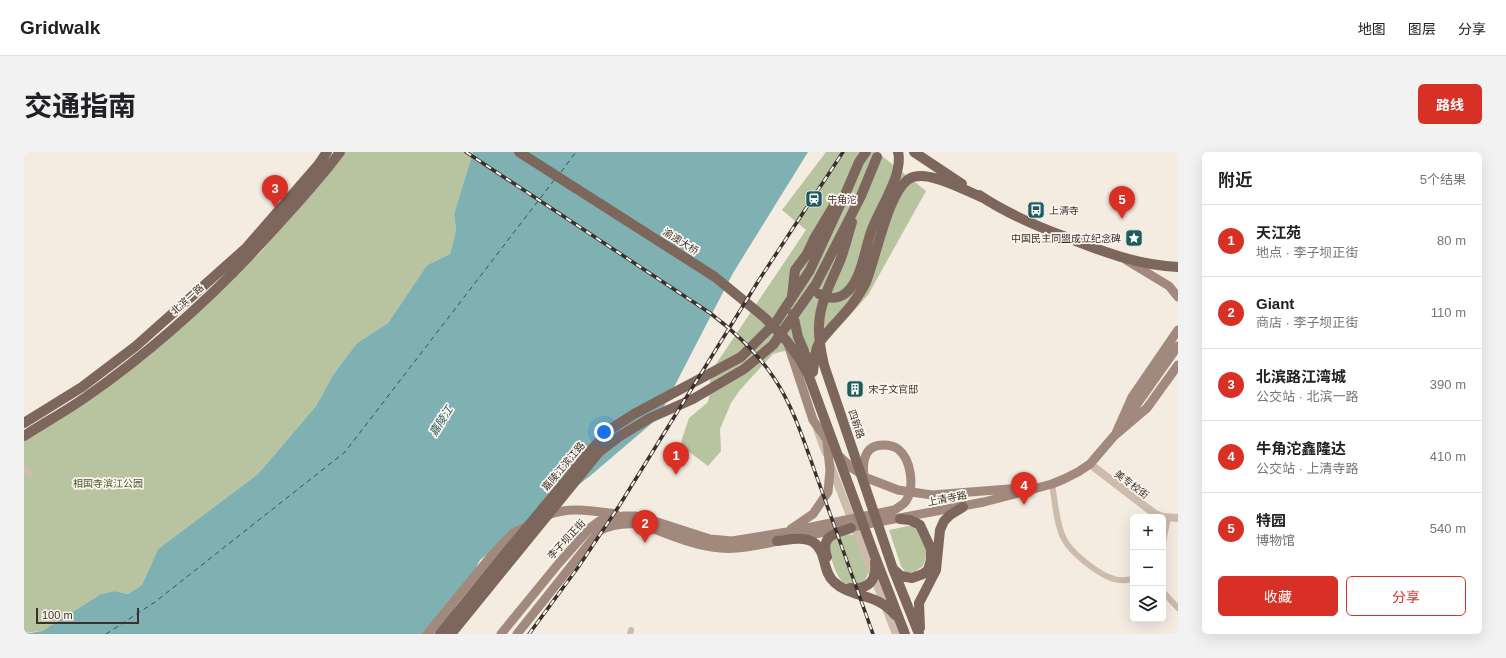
<!DOCTYPE html>
<html lang="zh">
<head>
<meta charset="utf-8">
<style>
	:root { --surface:#fff; --page:#f2f2f2; --text:#202124; --muted:#757577; --line:#e0e0e0; --accent:#d93025 }
	body { margin:0; font-family:Arial,"Noto Sans SC",sans-serif; background:var(--page); color:var(--text) }
	.controls { position:absolute; right:12px; bottom:12px; display:grid; overflow:hidden; border-radius:6px; box-shadow:0 4px 16px #0002 }
	.controls button { width:36px; height:36px; display:grid; place-items:center; padding:0; border:0; border-bottom:1px solid var(--line); background:var(--surface); color:var(--text); font:20px sans-serif }
	.scale { position:absolute; left:12px; bottom:10px; width:103px; box-sizing:border-box; padding-left:4px; border:2px solid #3b302b; border-top:0; font-size:11px; line-height:14px; white-space:nowrap; color:#3b302b; -webkit-text-stroke:3px #fbf5ee; paint-order:stroke }
	.you { position:absolute; left:580px; top:280px; width:14px; height:14px; margin:-10px; border:3px solid #fff; border-radius:50%; background:#1a73e8; box-shadow:0 0 0 6px #1a73e833 }
	.badge { display:grid; place-items:center; width:26px; height:26px; border-radius:50%; background:var(--accent); color:#fff; font-size:13px; font-weight:700 }
	.pin { position:absolute; translate:-50% -33px; filter:drop-shadow(0 1px 2px #0008) }
	.pin::after { content:''; position:absolute; top:21px; width:14px; height:12px; background:inherit; clip-path:polygon(0 0,100% 0,50% 100%) }
	.list { margin:0; padding:0; list-style:none }
	h2 { display:flex; justify-content:space-between; align-items:center; height:52px; margin:0; padding:0 16px; font-size:17px }
	h2 small { font-size:13px; font-weight:400; color:var(--muted) }
	.list li { display:grid; grid-template-columns:26px 1fr auto; gap:12px; align-items:center; box-sizing:border-box; height:72px; padding:0 16px; border-top:1px solid var(--line) }
	.list b { display:block; font-size:15px; white-space:nowrap }
	.list p { margin:0; font-size:13px; white-space:nowrap; color:var(--muted) }
	.list em { font-size:13px; font-style:normal; color:var(--muted) }
	.actions { display:flex; gap:8px; padding:12px 16px }
	.actions a { flex:1; padding:9px 0; border:1px solid var(--accent); border-radius:6px; text-align:center; font-size:14px; color:var(--accent) }
	.actions .main { background:var(--accent); color:#fff }
	.icon { flex:none; width:22px; height:22px; fill:none; stroke:currentColor; stroke-width:2; stroke-linecap:round; stroke-linejoin:round }
	.map { position:relative; flex:none; width:1154px; height:482px; overflow:hidden; border-radius:6px }
	header { display:flex; align-items:center; gap:24px; box-sizing:border-box; height:56px; padding:0 20px; background:var(--surface); border-bottom:1px solid var(--line) }
	header strong { font-size:19px }
	nav { display:flex; gap:22px; margin-inline-start:auto; font-size:14px }
	.intro { display:flex; align-items:center; justify-content:space-between; box-sizing:border-box; height:96px; padding:0 24px }
	h1 { margin:0; font-size:28px }
	.button { padding:10px 18px; border-radius:6px; background:var(--accent); color:#fff; font-size:14px; font-weight:700 }
	main { display:flex; gap:24px; padding:0 24px }
	aside { flex:1; background:var(--surface); border-radius:6px; box-shadow:0 4px 16px #0002 }
	.map>svg:first-child { display:block }
	.green { fill:#b8c4a0 }
	.water { fill:#7fb0b2 }
	.lines { fill:none; stroke-linecap:round; stroke-linejoin:round }
	.ferry { stroke:#1f5a5e; stroke-width:1; stroke-dasharray:5 4; stroke-linecap:butt }
	.minor { stroke:#cdbbac; stroke-width:6 }
	.tertiary { stroke:#cdbbac; stroke-width:8 }
	.secondary { stroke:#a18a7d; stroke-width:9 }
	.primary { stroke:#7d675c; stroke-width:10 }
	.rail-casing { stroke:#3b302b; stroke-width:3.5 }
	.rail { stroke:#fbf5ee; stroke-width:2; stroke-dasharray:6; stroke-linecap:butt }
	.labels { text-anchor:middle; stroke-width:3.5; stroke-linejoin:round; paint-order:stroke }
	.poi-label { font-size:10px; fill:#3b302b; stroke:#fbf5ee; text-anchor:start }
	.street-label { font-size:10px; fill:#3b302b; stroke:#fbf5ee }
	.park-label { font-size:10px; fill:#4a5a2e; stroke:#fbf5ee }
	.water-label { font-size:11px; font-style:italic; fill:#1f5a5e; stroke:#fbf5ee }
</style>
</head>
<body>
<header>
<strong>Gridwalk</strong>
<nav><a>地图</a><a>图层</a><a>分享</a></nav>
</header>
<div class="intro"><h1>交通指南</h1><a class="button">路线</a></div>
<main>
<div class="map">
<svg width="1154" height="482" viewBox="0 0 1154 482">
	<rect width="100%" height="100%" fill="#f4ebe1"/>
	<path class="green" d="M321,0H449L430,62L432,78L426,102L403,113L364,171L333,191L309,223L292,254L234,322L134,397L118,433L104,442L91,439L77,442L18,479L0,481V288L63,248L127,202L235,102L304,22Z
		M802,0H853L902,39L844,143L801,191L785,199H760L749,202L716,238L707,251L696,277L697,299L684,314L656,293L665,266L683,251L685,247L686,229L692,212L782,78L758,58Z
		M889,373L896,377L904,400L899,414L890,420H881L877,414L865,378Z
		M821,382L830,383L844,420C843,426 840,432 832,432C828,432 824,433 820,431C812,426 801,395 809,388C812,385 817,384 821,382Z"/>
	<path class="water" d="M449,0H784L709,121L634,266L566,324L456,408L417,482H0L18,479L77,442L91,439L104,442L118,433L134,397L234,322L292,254L309,223L333,191L364,171L403,113L426,102L432,78L430,62Z"/>
	<g class="lines">
		<path class="ferry" d="M537,20L552,0
			M82,482L131,450L321,300L531,27"/>
		<path class="minor" d="M0,314L7,323
			M1028,332C1031,348 1032,372 1040,387C1047,401 1075,423 1090,427C1096,429 1104,428 1109,427
			M1139,390L1144,366
			M1139,440L1154,456
			M606,482L607,478"/>
		<path class="tertiary" d="M793,277L802,301
			M806,312L872,482
			M1066,312L1131,362L1139,365
			M1139,365L1154,366"/>
		<path class="secondary" d="M1102,108L1145,134L1154,145
			M765,195L789,268L812,301L828,316L843,326L874,338L908,343L998,336
			M1104,265L1154,194
			M1092,281L1108,245L1154,178
			M522,364C544,354 569,359 592,362
			M767,377L789,362L804,340L806,318L803,290
			M775,385L960,350L1028,332L1040,327L1054,320L1066,312L1090,284L1123,256L1154,213
			M403,482L468,403L489,381L503,374
			M477,482L535,411L566,376L577,368L600,364H611L624,367L686,387L708,389L763,380L870,358C875,355 879,353 882,349C891,335 887,307 874,297C870,294 865,293 859,293C841,293 838,309 840,324
			M493,482L575,379C587,372 602,371 615,372C641,380 668,394 696,396C717,398 739,392 760,388"/>
		<path class="primary" d="M495,0L691,125L741,166L762,188L775,206L784,222L850,402L881,482
			M890,0L938,32
			M955,43C982,61 1012,74 1042,85C1079,100 1114,113 1154,115
			M828,70C824,83 821,96 816,109C807,130 796,150 795,173C794,187 797,199 800,213L869,417L895,482
			M795,142C805,147 814,148 823,140C838,127 841,95 848,77C855,60 866,42 872,24C874,17 876,7 874,0
			M768,144L771,118L783,102L791,85L812,50
			M769,162L774,185L788,218
			M789,220C790,212 790,201 794,193C798,186 804,180 809,174C821,161 834,147 842,130C852,106 864,40 885,27C901,16 943,39 959,46
			M0,271L58,235L112,194L222,96L294,13L303,0
			M0,284C20,271 42,259 62,245C135,194 202,132 261,65C280,44 299,23 316,0
			M753,389C764,388 779,384 789,390C803,399 798,420 810,430C828,447 853,440 871,463
			M803,405C796,383 811,382 827,376
			M869,417L877,424L888,426L899,422L904,418L907,408V397L896,373L886,368L876,367
			M826,436C845,438 853,428 851,410
			M896,476L895,451L912,418L916,378L920,369L926,363L939,355
			M416,482L471,414L568,297L587,277L610,262L717,205L752,170L786,118L823,38L835,10L842,0
			M427,482L575,300L596,284L626,266L669,247L720,217L749,193L792,132L837,44L853,5"/>
		<defs>
			<path id="rail" d="M442,0L686,161C711,180 733,200 750,226C771,257 782,296 795,331C813,381 831,432 849,482
				M505,482L555,414L595,354L735,128L819,0"/>
		</defs>
		<use href="#rail" class="rail-casing"/>
		<use href="#rail" class="rail"/>
	</g>
	<defs>
		<symbol id="station-square" viewBox="-11 -11 22 22"><rect x="-9" y="-9" width="18" height="18" rx="4" fill="#1f5a5e" stroke="#fbf5ee"/><path d="M-3-6H3Q5-6 5-4V2Q5 4 3 4L4.5 6H3L1.5 4h-3L-3 6H-4.5L-3 4Q-5 4-5 2V-4Q-5-6-3-6ZM-3.5-4v3h7v-3ZM-3.5 1v1.5H-2V1ZM2 1v1.5H3.5V1Z" fill="#fff"/></symbol>
		<symbol id="bus-square" viewBox="-11 -11 22 22"><rect x="-9" y="-9" width="18" height="18" rx="4" fill="#1f5a5e" stroke="#fbf5ee"/><path d="M-5-6H5V4H4V6H2V4H-2V6H-4V4H-5ZM-3.5-4V0h7V-4ZM-3.5 1.2v1.5H-2V1.2ZM2 1.2v1.5H3.5V1.2Z" fill="#fff"/></symbol>
		<symbol id="sight-square" viewBox="-11 -11 22 22"><rect x="-9" y="-9" width="18" height="18" rx="4" fill="#1f5a5e" stroke="#fbf5ee"/><path d="M0-6L1.8-2.2L6-1.7L2.9 1.2L3.7 5.4L0 3.3L-3.7 5.4L-2.9 1.2L-6-1.7L-1.8-2.2Z" fill="#fff"/></symbol>
		<symbol id="building-square" viewBox="-11 -11 22 22"><rect x="-9" y="-9" width="18" height="18" rx="4" fill="#1f5a5e" stroke="#fbf5ee"/><path d="M-4-6H4V6H1V3H-1V6H-4ZM-2.5-4.3h1.7v1.8h-1.7ZM.8-4.3h1.7v1.8H.8ZM-2.5-1h1.7V.8h-1.7ZM.8-1h1.7V.8H.8Z" fill="#fff"/></symbol>
	</defs>
	<g fill-rule="evenodd">
		<use href="#station-square" x="780" y="37" width="20" height="20"/>
		<use href="#bus-square" x="1002" y="48" width="20" height="20"/>
		<use href="#sight-square" x="1100" y="76" width="20" height="20"/>
		<use href="#building-square" x="821" y="227" width="20" height="20"/>
	</g>
	<g class="labels">
		<g class="poi-label">
			<text x="803" y="51">牛角沱</text>
			<text x="1025" y="62">上清寺</text>
			<text x="1097" y="90" text-anchor="end">中国民主同盟成立纪念碑</text>
			<text x="844" y="241">宋子文官邸</text>
		</g>
		<g class="street-label">
			<text transform="translate(657 89) rotate(32)" y="4">渝澳大桥</text>
			<text transform="translate(163 147) rotate(-42)" y="4">北滨一路</text>
			<text transform="translate(833 272) rotate(71)" y="4">四新路</text>
			<text transform="translate(539 314) rotate(-50)" y="4">嘉陵江滨江路</text>
			<text transform="translate(1108 332) rotate(37)" y="4">美专校街</text>
			<text transform="translate(923 346) rotate(-11)" y="4">上清寺路</text>
			<text transform="translate(542 387) rotate(-47)" y="4">李子坝正街</text>
		</g>
		<g class="park-label">
			<text x="84" y="335">相国寺滨江公园</text>
		</g>
		<g class="water-label">
			<text transform="translate(417 269) rotate(-57)" y="4">嘉陵江</text>
		</g>
	</g>
</svg>
<div class="controls">
<button>+</button>
<button>−</button>
<button><svg class="icon" aria-label="layers" viewBox="0 0 24 24"><path d="M12 4l9 5-9 5-9-5zM3 14l9 5 9-5"/></svg></button>
</div>
<div class="scale">100 m</div>
<div class="you"></div>
<div class="pin badge" style="left:652px;top:323px">1</div>
<div class="pin badge" style="left:621px;top:391px">2</div>
<div class="pin badge" style="left:251px;top:56px">3</div>
<div class="pin badge" style="left:1000px;top:353px">4</div>
<div class="pin badge" style="left:1098px;top:67px">5</div>
</div>
<aside>
<h2>附近<small>5个结果</small></h2>
<ul class="list">
<li><span class="badge">1</span><div><b>天江苑</b><p>地点 · 李子坝正街</p></div><em>80 m</em></li>
<li><span class="badge">2</span><div><b>Giant</b><p>商店 · 李子坝正街</p></div><em>110 m</em></li>
<li><span class="badge">3</span><div><b>北滨路江湾城</b><p>公交站 · 北滨一路</p></div><em>390 m</em></li>
<li><span class="badge">4</span><div><b>牛角沱鑫隆达</b><p>公交站 · 上清寺路</p></div><em>410 m</em></li>
<li><span class="badge">5</span><div><b>特园</b><p>博物馆</p></div><em>540 m</em></li>
</ul>
<div class="actions"><a class="main">收藏</a><a>分享</a></div>
</aside>
</main>
</body>
</html>
